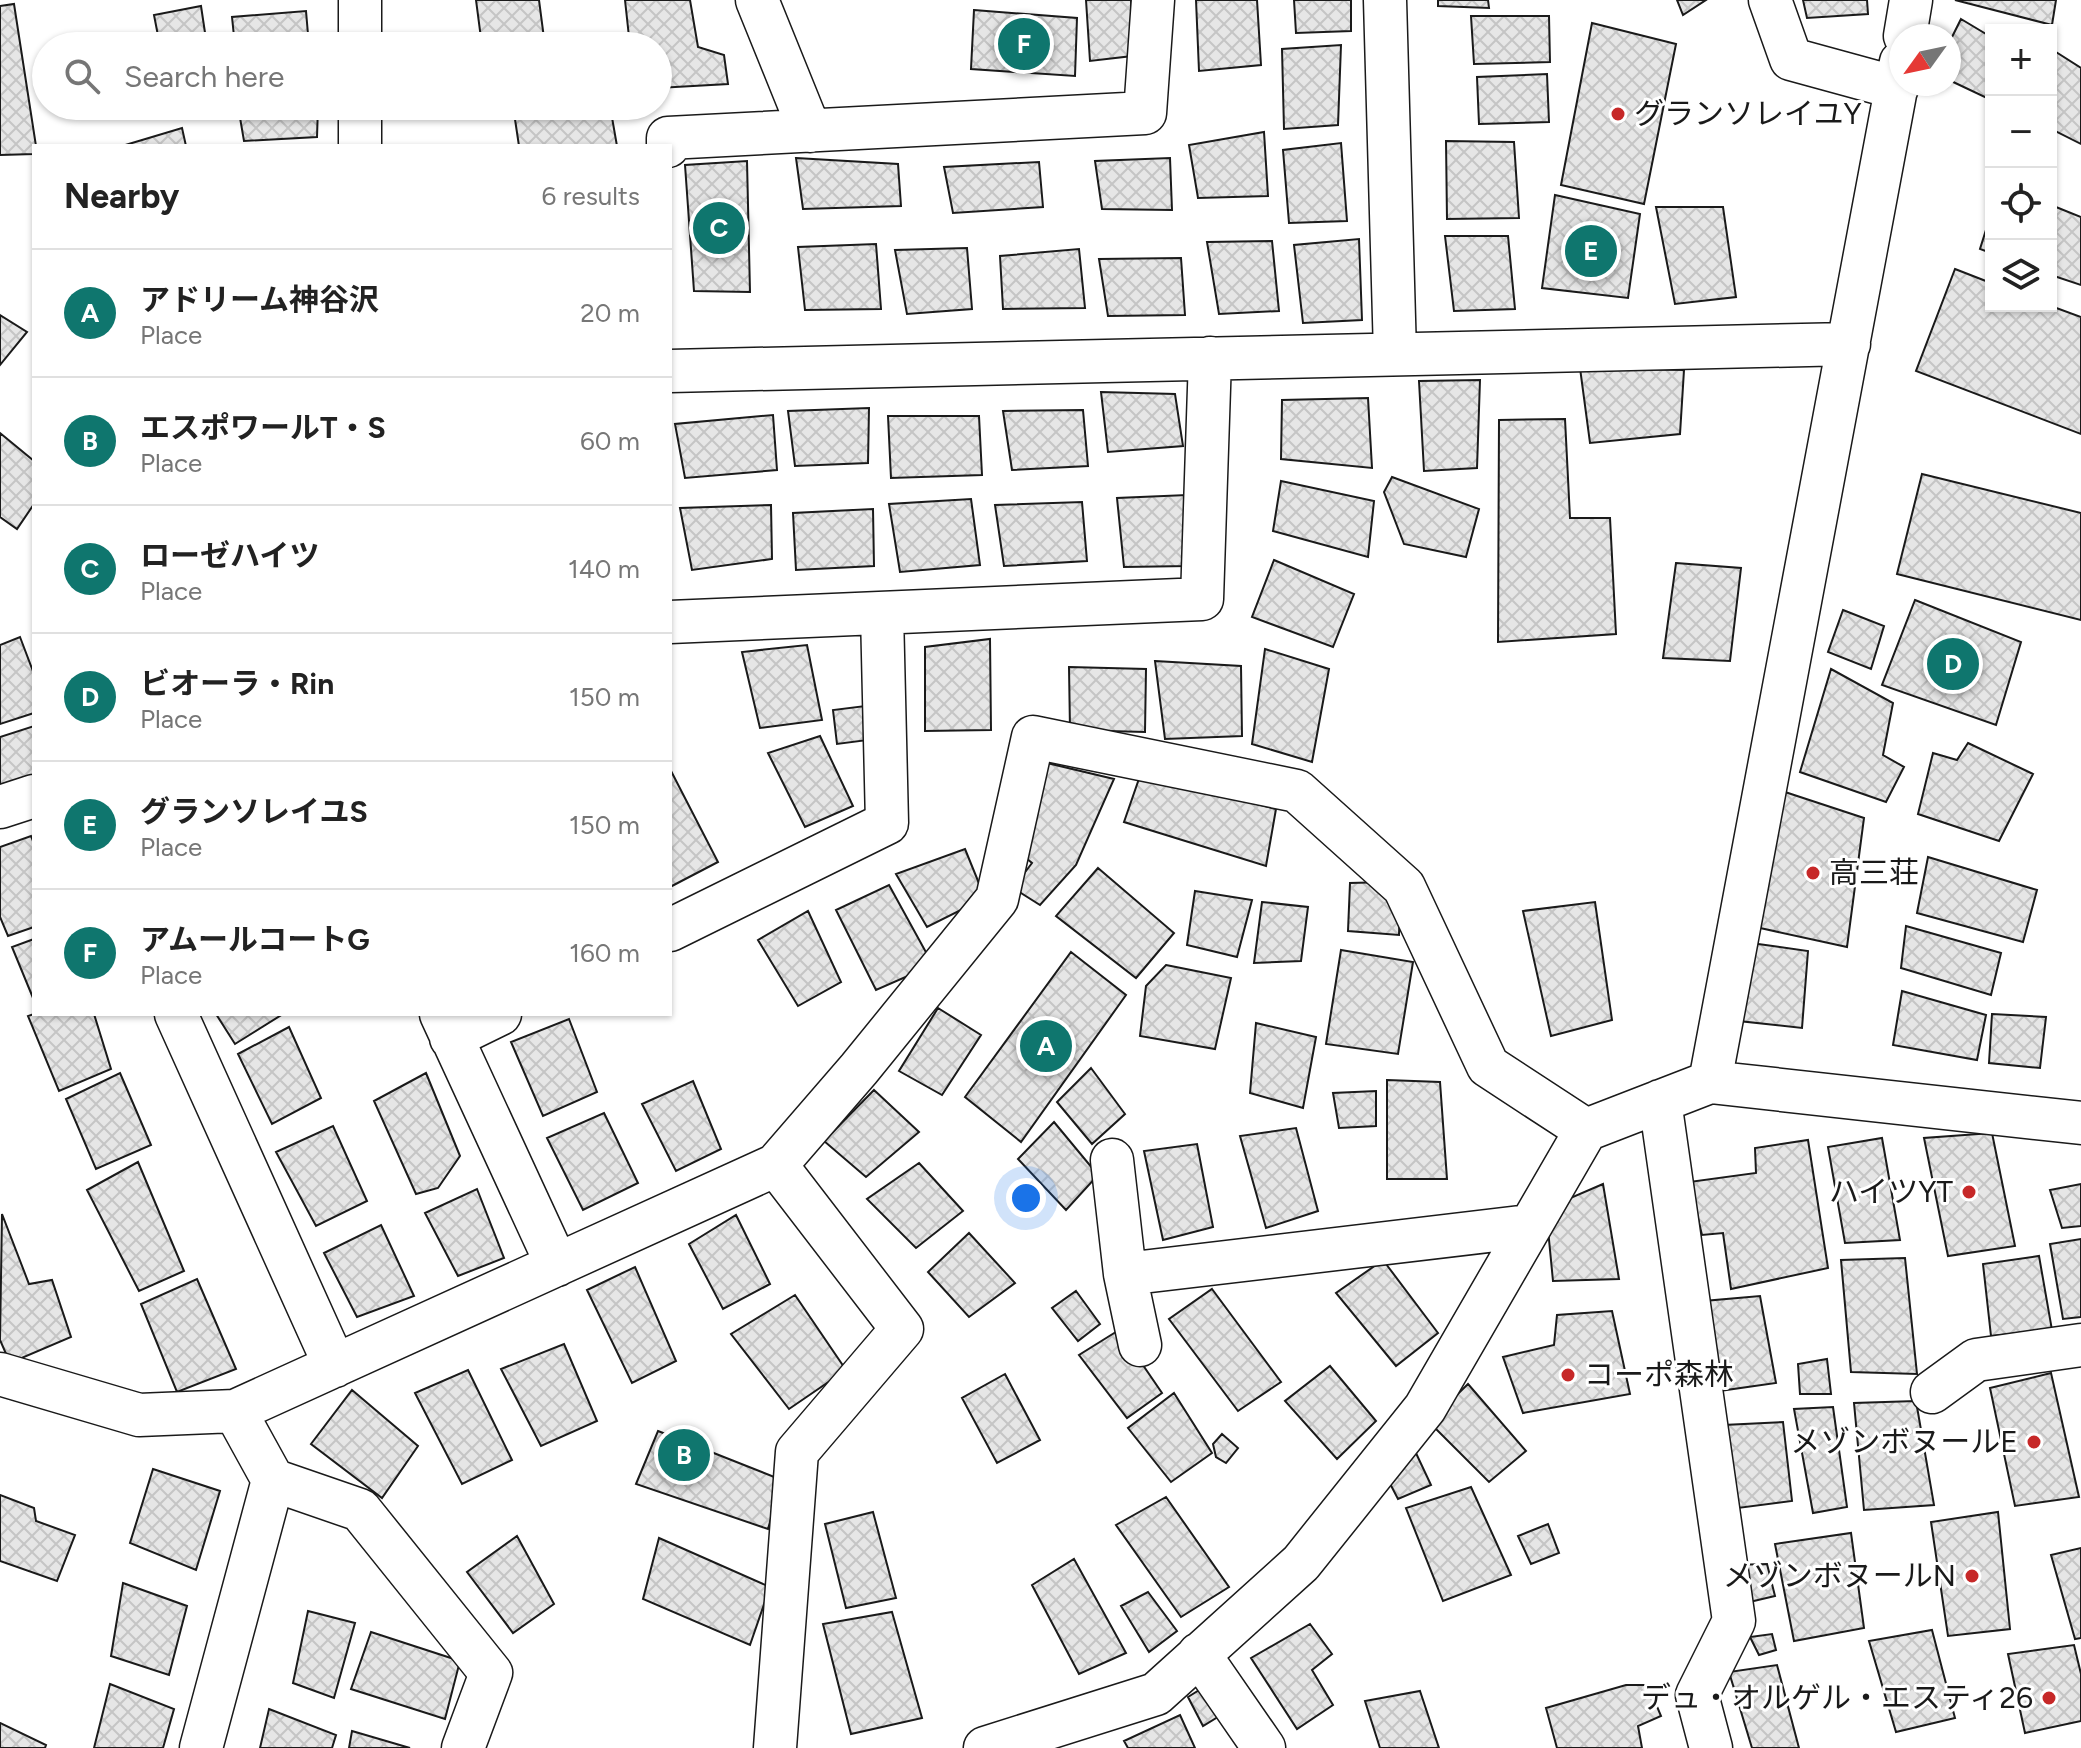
<!DOCTYPE html>
<html lang="en">
<head>
<meta charset="utf-8">
<style>
	:root { --surface:#fff; --page:#f2f2f2; --text:#222; --muted:#767676; --line:#e0e0e0; --accent:#0f766e }
	body { margin:0; font-family:Figtree,"Noto Sans JP",sans-serif; background:var(--page); color:var(--text) }
	.controls { position:absolute; right:24px; top:24px; display:grid; overflow:hidden; border-radius:0px; box-shadow:0 2px 6px #0004 }
	.controls button { width:72px; height:72px; display:grid; place-items:center; padding:0; border:0; border-bottom:2px solid var(--line); background:var(--surface); color:var(--text); font:40px sans-serif }
	.compass { position:absolute; left:1889px; top:24px; width:72px; height:72px; border-radius:50%; background:var(--surface); box-shadow:0 2px 6px #0004; rotate:237deg }
	.you { position:absolute; left:1026px; top:1198px; width:28px; height:28px; margin:-20px; border:6px solid #fff; border-radius:50%; background:#1a73e8; box-shadow:0 0 0 12px #1a73e833 }
	.badge { display:grid; place-items:center; width:52px; height:52px; border-radius:50%; background:var(--accent); color:#fff; font-size:26px; font-weight:700 }
	.pin { position:absolute; translate:-50% -50%; border:4px solid #fff; box-shadow:0 2px 8px #0006 }
	.list { margin:0; padding:0; list-style:none }
	h2 { display:flex; justify-content:space-between; align-items:center; height:104px; margin:0; padding:0 32px; font-size:34px }
	h2 small { font-size:26px; font-weight:400; color:var(--muted) }
	.list li { display:grid; grid-template-columns:52px 1fr auto; gap:24px; align-items:center; box-sizing:border-box; height:128px; padding:0 32px; border-top:2px solid var(--line) }
	.list b { display:block; font-size:30px; white-space:nowrap }
	.list p { margin:0; font-size:26px; white-space:nowrap; color:var(--muted) }
	.list em { font-size:26px; font-style:normal; color:var(--muted) }
	.icon { flex:none; width:44px; height:44px; fill:none; stroke:currentColor; stroke-width:2; stroke-linecap:round; stroke-linejoin:round }
	.map { position:relative; flex:none; width:2081px; height:1748px; overflow:hidden }
	.search { position:absolute; background:var(--surface); box-shadow:0 2px 6px #0004; left:32px; top:32px; width:640px; height:88px; display:flex; align-items:center; gap:20px; box-sizing:border-box; padding:0 28px; border-radius:44px; color:var(--muted); font-size:30px }
	.panel { position:absolute; background:var(--surface); box-shadow:0 2px 6px #0004; left:32px; top:144px; width:640px; height:872px; border-radius:0px }
	.map>svg:first-child { display:block }
	.building { fill:url(#building-cross-hatch); stroke:#1a1a1a; stroke-width:2 }
	.lines { fill:none; stroke-linecap:round; stroke-linejoin:round }
	.street-casing { stroke:#1a1a1a; stroke-width:45 }
	.street { stroke:#fff; stroke-width:42 }
	.poi-dot { fill:#c62828; stroke:#fff; stroke-width:3 }
	.labels { text-anchor:middle; stroke-width:6; stroke-linejoin:round; paint-order:stroke }
	.poi-label { font-size:30px; fill:#1a1a1a; stroke:#fff; text-anchor:end }
</style>
</head>
<body>
<div class="map">
<svg width="2081" height="1748" viewBox="0 0 2081 1748">
	<defs>
		<pattern id="building-cross-hatch" width="8" height="8" patternUnits="userSpaceOnUse" patternTransform="scale(2)"><rect width="8" height="8" fill="#e6e6e6"/><path d="M0 0l8 8M0 8l8-8" fill="none" stroke="#c5c5c5"/></pattern>
	</defs>
	<rect width="100%" height="100%" fill="#fff"/>
	<path class="building" d="M476,0H539L545,46H482Z
		M625,0H690L698,47L724,55L728,84L658,88V46H630Z
		M1086,0H1131L1132,56L1090,61Z
		M1196,0H1257L1261,65L1199,71Z
		M1294,0H1351V31L1296,33Z
		M1438,0H1488L1489,8L1438,6Z
		M1677,0H1706L1683,15Z
		M1803,0H1867L1868,14L1807,18Z
		M1955,0H2056L2052,25Z
		M14,4L36,146H34V154L0,155V6Z
		M201,6L207,46H160L154,15Z
		M974,10L1077,18L1075,76L971,69Z
		M306,11L309,46H235L232,17Z
		M1471,16H1549L1550,62L1474,64Z
		M1961,19L1991,37V100L1949,80V43Z
		M1592,23L1676,44L1644,204L1561,185Z
		M1341,45L1338,125L1284,129L1282,49Z
		M2056,52L2081,68V144L2051,129V61Z
		M1547,74L1549,122L1479,124L1477,77Z
		M238,106H318L317,137L244,141Z
		M513,106H610L617,146H519Z
		M182,128L186,146H122Z
		M1264,132L1268,196L1198,198L1189,145Z
		M1446,141L1514,142L1519,218L1447,219Z
		M1341,143L1347,221L1289,223L1283,150Z
		M796,158L898,164L901,206L803,209Z
		M1170,158L1172,210L1102,209L1095,161Z
		M747,161L750,292L694,291L685,165Z
		M1039,162L1043,207L953,213L944,167Z
		M1555,195L1640,214L1628,298L1542,288Z
		M2051,205L2081,217V285L2051,275Z
		M1656,207H1723L1736,297L1675,304Z
		M1991,214V253L1980,249Z
		M1445,236H1508L1515,309L1454,311Z
		M1359,239L1362,320L1303,323L1294,245Z
		M1272,241L1279,311L1219,314L1207,242Z
		M876,244L881,309L805,310L798,247Z
		M967,248L972,309L907,314L895,250Z
		M1079,249L1085,308L1003,309L1000,256Z
		M1181,258L1185,315L1108,316L1099,259Z
		M1955,269L1991,283V306H2051L2081,317V434L1916,371Z
		M0,315L27,332L0,365Z
		M1580,368L1684,370L1680,434L1590,443Z
		M1480,380L1477,468L1424,471L1419,381Z
		M1101,392L1175,394L1183,446L1108,452Z
		M1368,398L1372,468L1281,459L1282,400Z
		M869,408L868,463L795,466L788,411Z
		M1083,410L1088,466L1012,470L1003,411Z
		M773,415L777,470L685,478L675,424Z
		M888,416H979L982,475L891,478Z
		M1565,419L1570,518H1610L1616,634L1498,642L1499,420Z
		M0,433L34,461V504L17,529L0,517Z
		M1922,474L2081,513V620L1897,574Z
		M1392,477L1479,509L1466,557L1404,544L1384,492Z
		M1281,481L1374,501L1368,557L1273,531Z
		M1187,495L1188,566L1124,567L1117,498Z
		M971,499L980,565L900,572L889,504Z
		M1082,502L1087,561L1004,566L995,505Z
		M771,505L772,559L692,570L680,508Z
		M873,509L874,566L796,570L793,513Z
		M1274,560L1354,594L1333,647L1252,617Z
		M1676,563L1741,568L1730,661L1663,658Z
		M1915,600L2021,642L1996,725L1882,685Z
		M1843,610L1884,626L1871,669L1828,652Z
		M20,637L34,674V713L0,724V645Z
		M990,639L991,730L925,731V647Z
		M807,645L822,720L760,728L742,652Z
		M1265,649L1329,669L1312,762L1252,744Z
		M1155,661L1241,666L1242,736L1165,739Z
		M1069,667L1146,669L1145,732L1070,730Z
		M1831,669L1893,703L1883,755L1904,767L1886,802L1800,772Z
		M865,706L868,740L837,744L833,710Z
		M34,726V785L0,798V737Z
		M820,736L853,806L805,827L768,753Z
		M1968,743L2033,774L1999,841L1918,814L1933,753L1957,760Z
		M1047,763L1114,779L1076,865L1040,905L1013,888L1032,863L1021,854Z
		M670,769L718,862L670,887Z
		M1141,773L1276,809L1266,866L1124,822Z
		M1785,792L1864,818L1847,947L1760,928Z
		M31,836L34,844V927L8,936L0,917V847Z
		M965,849L985,898L927,927L896,874Z
		M1928,857L2037,890L2023,942L1917,913Z
		M1098,868L1174,933L1136,978L1056,916Z
		M1388,882L1400,900L1399,935L1348,931L1350,883Z
		M889,885L933,965L876,990L836,910Z
		M1195,891L1252,900L1237,957L1187,945Z
		M1262,902L1308,907L1301,961L1254,963Z
		M1595,902L1612,1020L1551,1036L1523,911Z
		M808,911L841,982L798,1006L758,940Z
		M1906,926L2001,953L1991,995L1901,968Z
		M34,939V998H33L12,947Z
		M1751,943L1808,951L1802,1028L1739,1021Z
		M1341,950L1413,962L1398,1054L1326,1044Z
		M1071,952L1126,995L1021,1142L965,1097Z
		M1166,965L1231,978L1215,1049L1140,1036L1146,986Z
		M1902,991L1986,1015L1977,1060L1893,1045Z
		M938,1008L981,1035L942,1095L899,1071Z
		M34,1014H94L111,1069L59,1091L28,1016Z
		M216,1014H283L235,1044Z
		M1992,1014L2046,1017L2040,1068L1989,1063Z
		M569,1019L597,1092L543,1116L511,1042Z
		M1256,1023L1316,1037L1303,1108L1250,1093Z
		M289,1027L321,1098L272,1124L238,1054Z
		M1091,1068L1125,1114L1092,1144L1057,1102Z
		M120,1073L151,1145L96,1169L66,1099Z
		M426,1073L460,1156L438,1188L416,1194L374,1101Z
		M1387,1080L1440,1082L1447,1179H1387Z
		M693,1081L721,1149L676,1171L642,1104Z
		M874,1090L919,1132L866,1177L824,1141Z
		M1376,1091V1126L1339,1128L1333,1093Z
		M604,1113L638,1183L583,1210L547,1138Z
		M1054,1122L1098,1175L1066,1210L1018,1159Z
		M333,1126L367,1201L316,1226L276,1152Z
		M1296,1128L1318,1211L1266,1228L1240,1136Z
		M1992,1133L2015,1246L1948,1256L1924,1138Z
		M1882,1138L1900,1240L1845,1243L1828,1147Z
		M1808,1140L1828,1268L1731,1289L1723,1233L1702,1235L1689,1182L1756,1173L1755,1148Z
		M1197,1144L1213,1227L1163,1240L1144,1151Z
		M138,1162L184,1271L139,1291L87,1190Z
		M919,1163L963,1211L916,1248L867,1199Z
		M1603,1184L1619,1279L1553,1281L1547,1219L1568,1199Z
		M2081,1184V1226L2062,1228L2050,1190Z
		M477,1189L504,1258L458,1276L425,1213Z
		M2,1214L29,1284L52,1280L71,1337L10,1363L0,1340Z
		M736,1215L770,1284L723,1309L689,1244Z
		M381,1225L414,1296L357,1317L324,1253Z
		M969,1233L1015,1283L969,1317L928,1272Z
		M2081,1239V1317L2063,1319L2050,1244Z
		M2039,1256L2052,1330L1991,1336L1983,1264Z
		M1905,1258L1917,1374L1851,1372L1841,1260Z
		M1383,1260L1438,1333L1396,1366L1336,1293Z
		M635,1267L676,1361L632,1383L587,1290Z
		M197,1279L236,1369L177,1392L141,1304Z
		M1212,1289L1281,1382L1238,1411L1169,1319Z
		M1076,1291L1100,1324L1078,1341L1052,1308Z
		M795,1295L846,1370L789,1409L731,1334Z
		M1760,1296L1776,1383L1719,1391L1704,1301Z
		M1612,1311L1630,1394L1523,1413L1503,1357L1554,1345L1557,1315Z
		M1119,1330L1162,1393L1127,1418L1079,1355Z
		M564,1344L597,1421L541,1446L501,1369Z
		M1827,1359L1831,1394H1800L1798,1364Z
		M1330,1366L1376,1421L1337,1459L1285,1401Z
		M468,1370L512,1460L462,1484L415,1393Z
		M2051,1373L2079,1497L2015,1506L1990,1388Z
		M1005,1374L1040,1440L997,1463L962,1398Z
		M1468,1384L1526,1451L1489,1482L1429,1422Z
		M352,1390L418,1446L382,1498L311,1444Z
		M1174,1393L1212,1453L1171,1482L1128,1428Z
		M1916,1401L1934,1505L1864,1510L1854,1403Z
		M1833,1407L1847,1507L1813,1513L1794,1409Z
		M1783,1422L1792,1501L1738,1508L1724,1425Z
		M658,1431L782,1480L768,1529L636,1484Z
		M1222,1434L1238,1448L1226,1463L1216,1457L1213,1444Z
		M1415,1451L1431,1485L1398,1499L1384,1472Z
		M153,1469L220,1491L196,1570L130,1543Z
		M1471,1487L1511,1575L1443,1601L1406,1508Z
		M0,1495L34,1508L36,1521L75,1535L57,1581L0,1561Z
		M1166,1497L1229,1587L1181,1617L1116,1525Z
		M873,1512L896,1598L846,1608L825,1524Z
		M1998,1512L2010,1629L1948,1636L1931,1522Z
		M1548,1524L1559,1553L1531,1564L1518,1536Z
		M1851,1533L1864,1628L1794,1641L1775,1544Z
		M517,1536L554,1604L513,1633L467,1572Z
		M659,1538L770,1587L750,1645L643,1599Z
		M2081,1548V1638L2075,1639L2051,1555Z
		M1074,1559L1126,1653L1079,1674L1032,1585Z
		M1767,1564L1775,1596L1741,1604L1733,1565Z
		M123,1583L187,1606L169,1675L111,1656Z
		M1148,1592L1177,1631L1149,1652L1121,1606Z
		M308,1611L355,1623L334,1698L293,1683Z
		M892,1612L922,1718L851,1734L823,1624Z
		M1310,1624L1332,1654L1312,1670L1333,1705L1297,1729L1251,1658Z
		M1932,1630L1955,1718L1896,1732L1869,1641Z
		M371,1632L460,1661L445,1719L351,1689Z
		M1772,1634L1776,1650L1759,1655L1750,1637Z
		M2074,1645L2081,1674V1721L2025,1733L2008,1654Z
		M1777,1665L1799,1748H1752L1729,1672Z
		M110,1684L174,1709L163,1748H94Z
		M1209,1684L1226,1712L1203,1726L1188,1697Z
		M1626,1685H1648L1661,1716L1638,1726L1642,1748H1557L1546,1708Z
		M1420,1691L1439,1748H1380L1365,1701Z
		M269,1709L336,1735L332,1748H260Z
		M1180,1715L1195,1748H1128L1124,1741Z
		M0,1723L46,1745L45,1748H0Z
		M352,1731L410,1748H349Z"/>
	<g class="lines">
		<defs>
			<path id="street" d="M360,0V46
				M757,0L810,131
				M1385,0L1395,354
				M1770,0L1791,59L1897,88
				M1905,36L1911,0
				M360,106V146
				M668,146V138L1145,113L1153,0
				M670,371L1849,344
				M670,622L1202,599L1210,358
				M0,807L34,796
				M670,930L887,823L882,613
				M176,1014L335,1366
				M441,1014L557,1265
				M451,1038L500,1014
				M1710,1082L1901,62
				M1660,1101L1734,1621L1697,1695L1711,1748
				M1112,1160L1125,1274L1140,1345
				M776,1165L859,1069L997,899L1033,737L1297,791L1404,887L1488,1066L1586,1130
				M1125,1274L1530,1226
				M0,1374L139,1415L235,1411L776,1165L902,1329L797,1452L775,1748
				M1932,1392L1976,1360L2081,1345
				M273,1480L360,1510L491,1673L463,1748
				M1199,1654L1264,1748
				M201,1748L273,1480L235,1411
				M985,1748L1156,1694L1301,1563L1425,1408L1586,1130L1710,1082L2081,1123"/>
		</defs>
		<use href="#street" class="street-casing"/>
		<use href="#street" class="street"/>
	</g>
	<g class="poi-dot">
		<circle cx="1618" cy="114" r="8"/>
		<circle cx="1813" cy="873" r="8"/>
		<circle cx="1969" cy="1192" r="8"/>
		<circle cx="1568" cy="1375" r="8"/>
		<circle cx="2034" cy="1442" r="8"/>
		<circle cx="1972" cy="1576" r="8"/>
		<circle cx="2049" cy="1698" r="8"/>
	</g>
	<g class="labels">
		<g class="poi-label">
			<text x="1634" y="124" text-anchor="start">グランソレイユY</text>
			<text x="1829" y="883" text-anchor="start">高三荘</text>
			<text x="1953" y="1202">ハイツYT</text>
			<text x="1584" y="1385" text-anchor="start">コーポ森林</text>
			<text x="2018" y="1452">メゾンボヌールE</text>
			<text x="1956" y="1586">メゾンボヌールN</text>
			<text x="2033" y="1708">デュ・オルゲル・エスティ26</text>
		</g>
	</g>
</svg>
<div class="controls">
<button>+</button>
<button>−</button>
<button><svg class="icon" aria-label="locate" viewBox="0 0 24 24"><circle cx="12" cy="12" r="6"/><path d="M12 2v4M12 18v4M2 12h4M18 12h4"/></svg></button>
<button><svg class="icon" aria-label="layers" viewBox="0 0 24 24"><path d="M12 4l9 5-9 5-9-5zM3 14l9 5 9-5"/></svg></button>
</div>
<svg class="compass" viewBox="-18 -18 36 36"><path d="M0-13l5 13h-10z" fill="#e53935"/><path d="M0 13l5-13h-10z" fill="#767676"/></svg>
<div class="you"></div>
<div class="pin badge" style="left:1046px;top:1046px">A</div>
<div class="pin badge" style="left:684px;top:1455px">B</div>
<div class="pin badge" style="left:719px;top:228px">C</div>
<div class="pin badge" style="left:1953px;top:664px">D</div>
<div class="pin badge" style="left:1591px;top:251px">E</div>
<div class="pin badge" style="left:1024px;top:44px">F</div>
<div class="search"><svg class="icon" aria-label="search" viewBox="0 0 24 24"><circle cx="10" cy="10" r="6"/><path d="M15 15l6 6"/></svg>Search here</div>
<section class="panel">
<h2>Nearby<small>6 results</small></h2>
<ul class="list">
<li><span class="badge">A</span><div><b>アドリーム神谷沢</b><p>Place</p></div><em>20 m</em></li>
<li><span class="badge">B</span><div><b>エスポワールT・S</b><p>Place</p></div><em>60 m</em></li>
<li><span class="badge">C</span><div><b>ローゼハイツ</b><p>Place</p></div><em>140 m</em></li>
<li><span class="badge">D</span><div><b>ビオーラ・Rin</b><p>Place</p></div><em>150 m</em></li>
<li><span class="badge">E</span><div><b>グランソレイユS</b><p>Place</p></div><em>150 m</em></li>
<li><span class="badge">F</span><div><b>アムールコートG</b><p>Place</p></div><em>160 m</em></li>
</ul>
</section>
</div>
</body>
</html>
